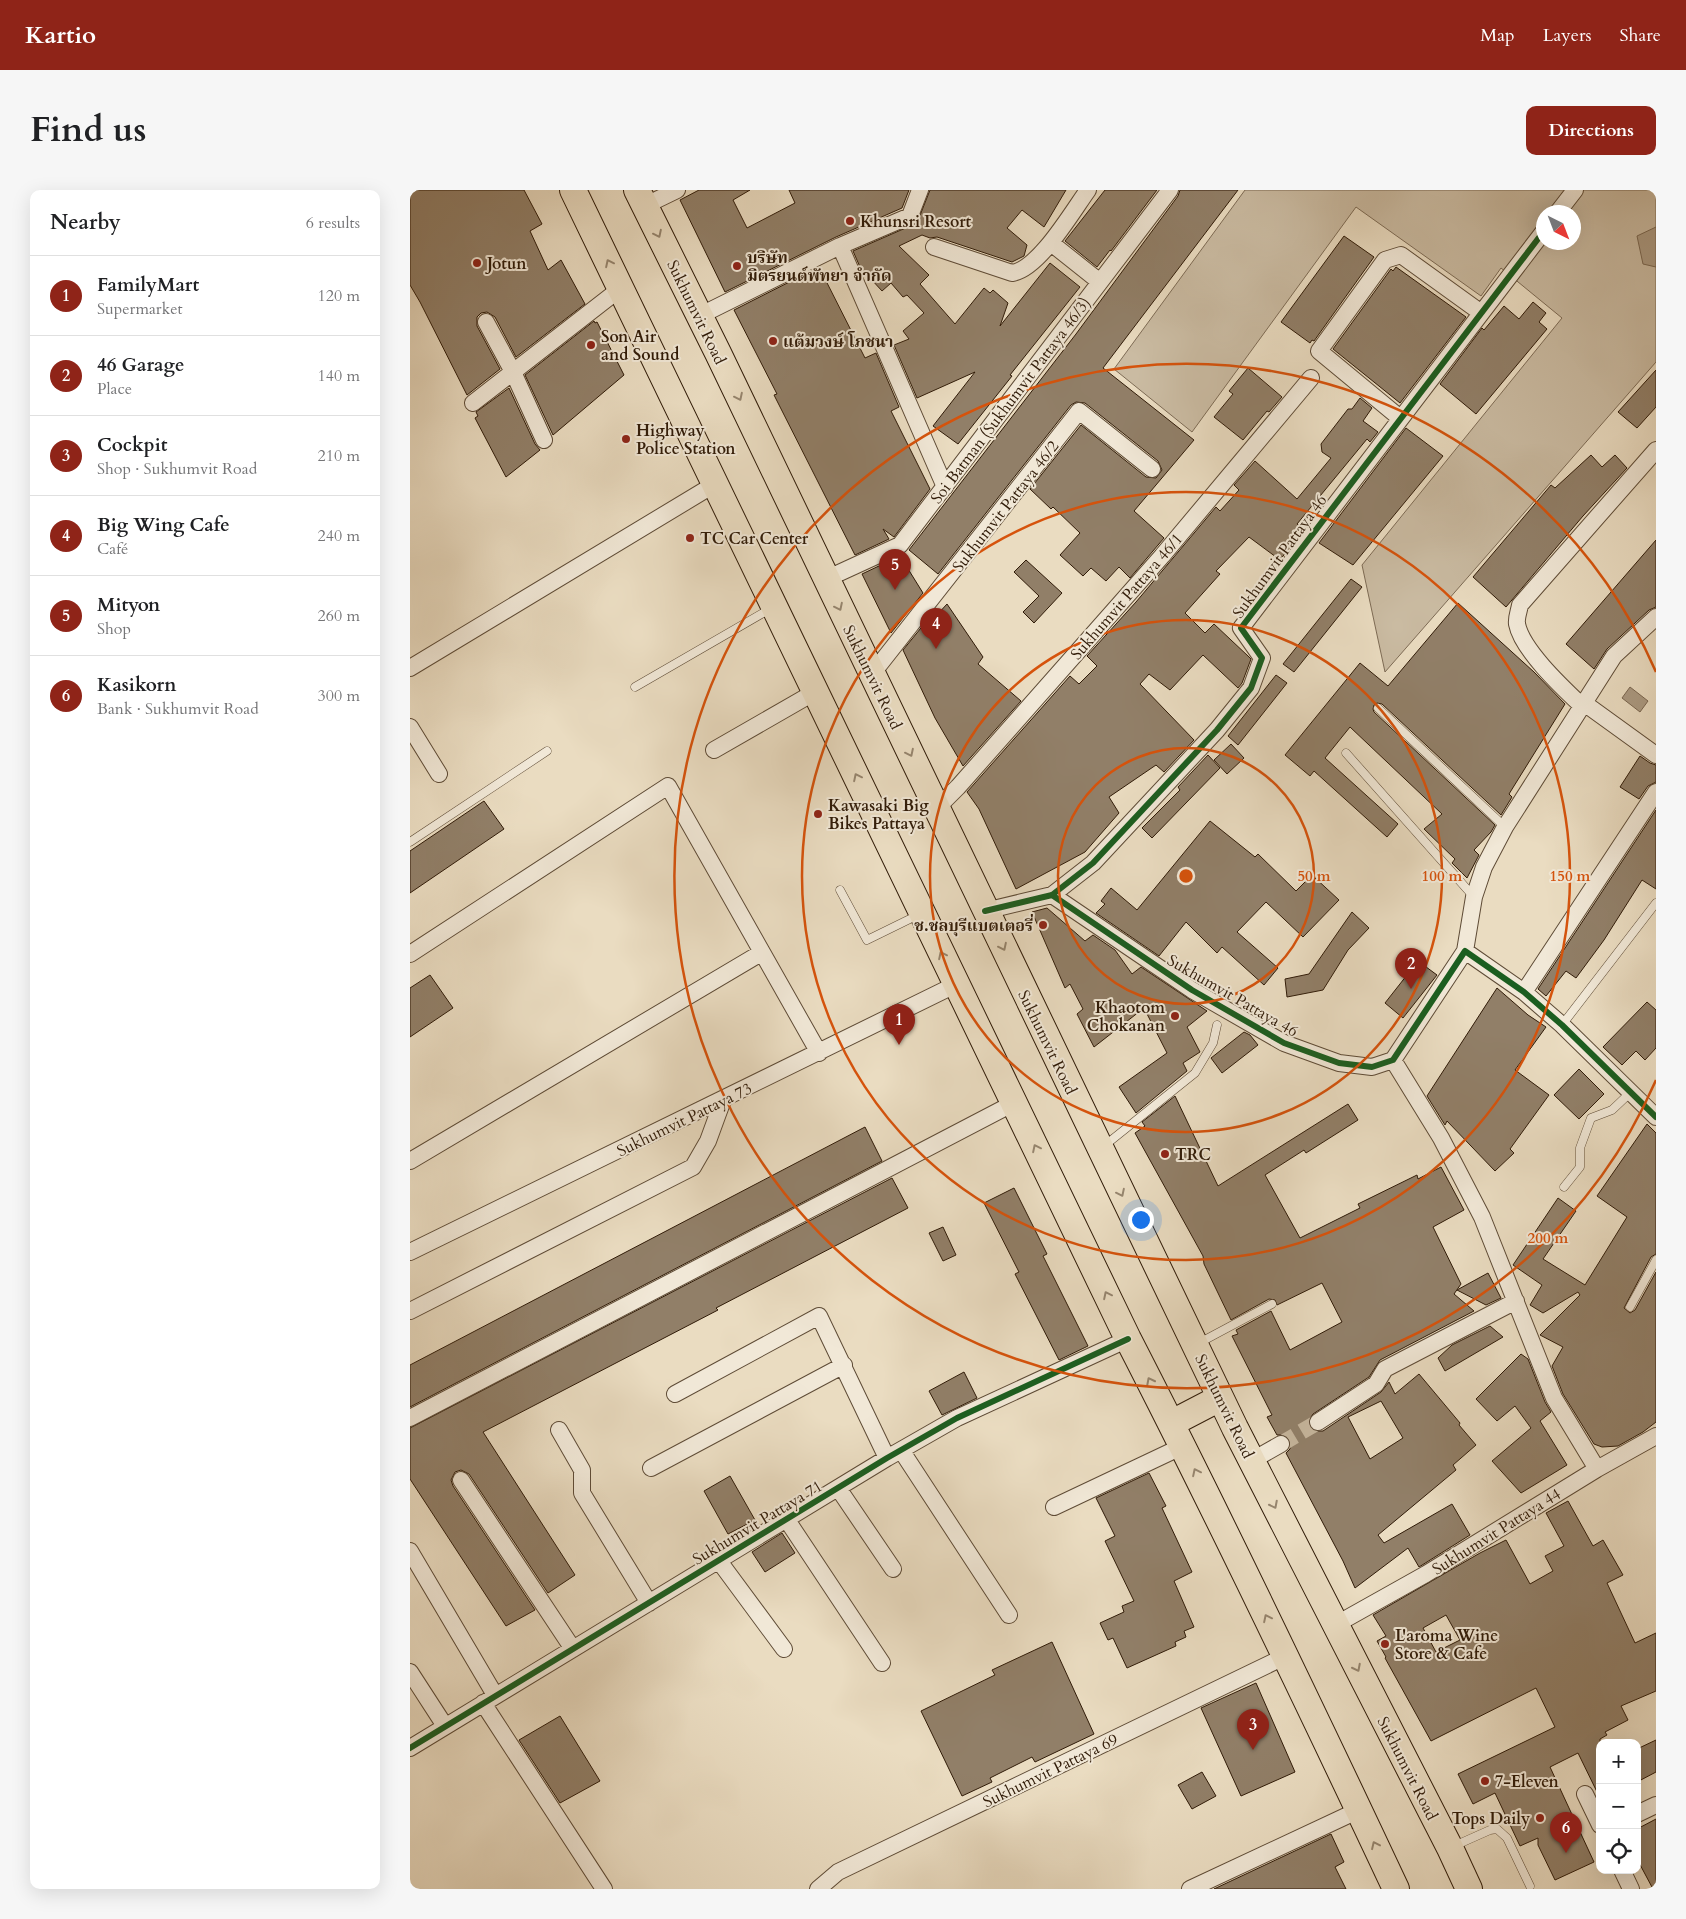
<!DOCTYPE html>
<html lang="en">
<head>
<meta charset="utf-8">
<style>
	:root { --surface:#fff; --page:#f6f6f6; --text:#202124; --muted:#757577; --line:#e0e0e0; --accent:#8f2418 }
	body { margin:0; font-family:Cardo,"Noto Serif Thai",serif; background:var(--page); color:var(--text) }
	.controls { position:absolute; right:15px; bottom:15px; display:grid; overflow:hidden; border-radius:10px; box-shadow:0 5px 20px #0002 }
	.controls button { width:45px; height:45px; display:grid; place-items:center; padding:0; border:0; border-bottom:1px solid var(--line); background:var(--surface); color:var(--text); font:25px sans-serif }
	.compass { position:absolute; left:1126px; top:15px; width:45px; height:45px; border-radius:50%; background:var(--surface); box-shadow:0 5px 20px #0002; rotate:138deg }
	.you { position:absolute; left:730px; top:1029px; width:18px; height:18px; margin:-12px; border:4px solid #fff; border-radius:50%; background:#1a73e8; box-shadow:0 0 0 8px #1a73e833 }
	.badge { display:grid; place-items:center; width:32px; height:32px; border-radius:50%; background:var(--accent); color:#fff; font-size:16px; font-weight:700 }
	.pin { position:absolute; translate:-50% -41px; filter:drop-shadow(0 1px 2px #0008) }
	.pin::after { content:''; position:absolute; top:26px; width:18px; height:15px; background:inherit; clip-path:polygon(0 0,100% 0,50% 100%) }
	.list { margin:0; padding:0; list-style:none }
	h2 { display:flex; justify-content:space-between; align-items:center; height:65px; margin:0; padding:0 20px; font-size:21px }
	h2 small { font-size:16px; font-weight:400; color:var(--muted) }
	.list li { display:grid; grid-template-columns:32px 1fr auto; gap:15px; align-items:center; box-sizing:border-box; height:80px; padding:0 20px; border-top:1px solid var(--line) }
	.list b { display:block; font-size:19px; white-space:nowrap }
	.list p { margin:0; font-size:16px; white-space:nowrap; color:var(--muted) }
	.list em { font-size:16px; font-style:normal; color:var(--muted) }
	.icon { flex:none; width:28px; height:28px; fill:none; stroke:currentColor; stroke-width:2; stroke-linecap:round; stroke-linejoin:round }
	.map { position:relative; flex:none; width:1246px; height:1699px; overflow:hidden; border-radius:10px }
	header { display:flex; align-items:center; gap:30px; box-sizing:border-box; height:70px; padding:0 25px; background:var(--accent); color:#fff }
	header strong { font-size:24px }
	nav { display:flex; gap:28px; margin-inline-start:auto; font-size:18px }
	.intro { display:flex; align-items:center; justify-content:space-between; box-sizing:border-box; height:120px; padding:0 30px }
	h1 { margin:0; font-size:35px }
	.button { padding:12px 22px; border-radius:10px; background:var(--accent); color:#fff; font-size:18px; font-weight:700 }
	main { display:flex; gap:30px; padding:0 30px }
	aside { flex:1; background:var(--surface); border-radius:10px; box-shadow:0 5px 20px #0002 }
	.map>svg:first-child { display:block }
	.green { fill:#cabba2; stroke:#7d6b55; fill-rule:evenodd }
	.water { fill:#ab9a82; stroke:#7a6751 }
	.building { fill:#917f68; stroke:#301b08; fill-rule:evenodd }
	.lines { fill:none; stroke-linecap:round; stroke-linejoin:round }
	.minor-tunnel { stroke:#c5b59c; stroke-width:16; stroke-dasharray:16 8; stroke-linecap:butt }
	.service-casing { stroke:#5e4b36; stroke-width:9 }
	.minor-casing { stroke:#5e4b36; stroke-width:18 }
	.trunk-casing { stroke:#301b08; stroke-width:28 }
	.service { stroke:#f1e8d7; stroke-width:8 }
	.minor { stroke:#f1e8d7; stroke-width:16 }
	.trunk { stroke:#eadcc1; stroke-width:26 }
	.cycleway-casing { stroke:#f1e8d7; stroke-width:9 }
	.cycleway { stroke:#1b5e20; stroke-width:6 }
	.oneway { stroke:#96856e }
	.ring { fill:none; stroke:#d6530c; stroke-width:2.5 }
	.poi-dot { fill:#8f2418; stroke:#f1e8d7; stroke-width:2 }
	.labels { text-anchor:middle; stroke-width:4; stroke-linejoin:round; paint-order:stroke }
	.poi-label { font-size:16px; font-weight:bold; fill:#301b08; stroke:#f1e8d7; text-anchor:start }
	.street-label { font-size:16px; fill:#301b08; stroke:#f1e8d7 }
	.centre { fill:#d6530c; stroke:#f1e8d7; stroke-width:2.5 }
	.ring-label { font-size:15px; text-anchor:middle; font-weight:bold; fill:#d6530c; stroke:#f1e8d7; stroke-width:4; stroke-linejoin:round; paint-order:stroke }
</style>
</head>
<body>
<header>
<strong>Kartio</strong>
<nav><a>Map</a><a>Layers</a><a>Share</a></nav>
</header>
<div class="intro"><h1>Find us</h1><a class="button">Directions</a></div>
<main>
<aside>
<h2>Nearby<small>6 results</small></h2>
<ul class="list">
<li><span class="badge">1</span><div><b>FamilyMart</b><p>Supermarket</p></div><em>120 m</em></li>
<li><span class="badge">2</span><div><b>46 Garage</b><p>Place</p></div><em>140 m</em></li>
<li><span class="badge">3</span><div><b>Cockpit</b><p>Shop · Sukhumvit Road</p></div><em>210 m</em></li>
<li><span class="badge">4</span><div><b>Big Wing Cafe</b><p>Café</p></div><em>240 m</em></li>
<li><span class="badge">5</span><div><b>Mityon</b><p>Shop</p></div><em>260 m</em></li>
<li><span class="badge">6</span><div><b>Kasikorn</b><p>Bank · Sukhumvit Road</p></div><em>300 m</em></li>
</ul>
</aside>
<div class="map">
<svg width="1246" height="1699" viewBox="0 0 1246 1699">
	<rect width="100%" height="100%" fill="#eadcc1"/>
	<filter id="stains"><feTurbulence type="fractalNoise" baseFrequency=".004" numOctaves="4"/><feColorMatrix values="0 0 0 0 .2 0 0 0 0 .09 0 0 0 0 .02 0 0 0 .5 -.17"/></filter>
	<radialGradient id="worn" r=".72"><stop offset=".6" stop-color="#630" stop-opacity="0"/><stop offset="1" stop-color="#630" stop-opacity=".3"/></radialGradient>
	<path class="green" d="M835,0H1246V172L975,482L952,375L1152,128L1091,78L1071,106L946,17L782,242L704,179ZM1134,22H1164V52H1134Z"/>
	<path class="water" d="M1246,37V77L1233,74L1227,46Z
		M1220,497L1238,511L1230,522L1212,508Z"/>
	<path class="building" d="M0,0H114L132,34L120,41L138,80L151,70L175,114L106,167L85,127L77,122L71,123L67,127V136L90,179L57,205L10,112L0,95Z
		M289,0H340L323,10L337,38L385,13L379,0H499L492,18L426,47L315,102L270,10Z
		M520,0H656L634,37L612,20L597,38L617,55L614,66L602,72L527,47L520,48L512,45L489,56L519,85L510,94L545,134L574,98L580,103L583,100L598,113L590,136L640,73L670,97L600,185L602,186L548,254L523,236L565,182L507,208L484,155L499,149L493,141L514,123L497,105L493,107L481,93L472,101L450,77L443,61L507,33Z
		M695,0H747L701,61L700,60L687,77L655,51Z
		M770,0H828L693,178L784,250L724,321L754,348L720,388L709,377L696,391L681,378L673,386L650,365L670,343L643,317L641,319L620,299L671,235L736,287L746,288L752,280L748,271L675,213L666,212L661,215L528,384L499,360L666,144L768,6Z
		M934,46L964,67L904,151L902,150L900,153L871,132Z
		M409,77L455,168L466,163L489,217L481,221L520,299L484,347L473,339L479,349L445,365L364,205L367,204L324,120Z
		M986,77L1056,127L990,213L923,159L981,79L983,81Z
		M1123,112L1136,123L1129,132L1137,139L1066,224L1030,194L1072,138L1074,140L1094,116L1109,129Z
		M184,131L185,133L187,132L214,185L143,245L115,185Z
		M838,178L872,207L859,222L857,221L833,250L804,227L823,204L819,201Z
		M1246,180V217L1227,238L1208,222Z
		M99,198L125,254L130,260L96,287L65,228L68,226L66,222Z
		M950,208L962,218L953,231L968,242L960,252L957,249L887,334L894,339L870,370L839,347L806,381L810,384L775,423L795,443L804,434L838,466L841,469L832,493L828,498L793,465L760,500L739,484L730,494L784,550L754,582L746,575L699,607L709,623L675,662L606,699L569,619L557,602L660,486L669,494L687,476L677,466L726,412L806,317L810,321L829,300L824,295L845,271L887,309L921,268L912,262L911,254L938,219H942Z
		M996,238L1033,266L943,375L909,353Z
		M1181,265L1192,277L1205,265L1217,278L1173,326L1096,417L1063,387L1141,295L1145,298Z
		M1246,350V417L1239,420L1197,459L1184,479L1156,454Z
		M490,366L513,403L481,443L452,384Z
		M616,370L652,403L624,433L613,422L629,406L604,382Z
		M941,389L952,397L884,482L873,474Z
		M1048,413L1124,482L1155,514L1099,604L1102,607L1091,625L972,514L967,513L964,515L963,519L964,522L1085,635L1081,642L1064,660L1069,665L1057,688L1042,673L1045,669L1014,639L1032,624L940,537L915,568L988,634L977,647L904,581L900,586L875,565L950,473L978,496Z
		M537,414L573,467L568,474L611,511L553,576L525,528L493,460L524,422L526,426Z
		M866,485L877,493L828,555L818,546Z
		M821,554L834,568L817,584L804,570Z
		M798,565L810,578L742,648L732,638L770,600L768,597Z
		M1230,566L1240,573L1246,575V592L1238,596L1229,609L1210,597Z
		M74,611L94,639L0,703V661Z
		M1246,620V699L1232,690L1194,750L1166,788L1156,781L1136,806L1128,799Z
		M800,631L845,667L848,664L886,701L902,685L929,710L893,747L856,712L827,742L868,778L854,795L812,757L807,763L776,732L749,766L686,723L695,714L691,711L701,698L727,720Z
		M637,718L675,751L683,745L705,760L722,784L731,777L797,821L777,837L790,862L773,873L777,881L726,923L709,897L757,863L734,818L684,857L667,824L673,819L660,794L655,798L622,722Z
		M942,722L959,738L938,760L913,800L877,807L875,789L899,784Z
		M1008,771L1027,785L993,828L975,813Z
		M20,785L43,818L0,847V798Z
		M1087,798L1118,825L1136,837L1105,880L1139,905L1100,959L1104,963L1085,981L1037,931L1035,935L1017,906Z
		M1237,812L1246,820V858L1235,870L1226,861L1212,875L1193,857Z
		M834,842L840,845L848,855L812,883L801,868Z
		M1169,879L1194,904L1169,929L1144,905Z
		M765,906L808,996L938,914L948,930L896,963L894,960L855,985L890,1048L950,1018L948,1014L1007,985L1008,989L1031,977L1054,1020L1023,1037L1051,1094L1044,1104L1064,1121L970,1170L959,1187L903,1224L898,1232L903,1241H913L971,1202L979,1192L985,1204L1009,1184L1050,1233L1049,1235L1066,1255L1043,1275L1046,1280L968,1345L974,1353L1042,1314L1060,1345L1009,1377L998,1358L945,1398L933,1371L876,1263L880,1259V1250L876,1245H867L857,1227L862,1225L822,1146L828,1144L826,1140L861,1121L880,1160L932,1132L912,1093L867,1115L865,1110L859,1109L821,1130L794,1074L793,1066L725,943L735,936L732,932ZM971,1211L993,1248L960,1269L938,1227Z
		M1237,934L1246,943V1064L1241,1067L1214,1118L1220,1123L1225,1120L1246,1082V1232L1233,1242L1208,1256L1192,1257L1184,1254L1153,1204L1142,1176L1153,1157L1130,1145L1170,1105L1168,1102L1133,1123L1120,1115L1132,1095L1103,1075L1148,1008L1166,1021L1133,1069L1175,1095L1217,1027L1187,1006Z
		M455,937L472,971L0,1217V1175Z
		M482,988L498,1018L306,1118L308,1120L73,1242L165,1385L138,1403L59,1284L51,1280L45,1282L41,1290L43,1296L125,1420L96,1436L0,1289V1238Z
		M604,998L637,1064L633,1066L678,1156L649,1170L605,1084L609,1082L574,1013Z
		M533,1037L546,1065L533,1071L519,1043Z
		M1078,1083L1091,1108L1076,1115L1047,1100Z
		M1080,1136L1093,1147L1035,1181L1028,1168L1042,1155Z
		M1111,1164L1118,1169L1135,1212L1141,1222L1130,1231L1157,1275L1111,1303L1082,1271L1121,1238L1105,1216L1087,1231L1066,1209Z
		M554,1182L567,1208L532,1225L519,1201Z
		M739,1283L756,1316L752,1318L782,1382L764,1391L784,1437L774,1441L776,1447L765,1452L766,1456L717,1478L703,1448L698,1450L690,1433L714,1422L712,1416L724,1411L695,1351L705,1346L686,1308Z
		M320,1286L345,1330L318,1344L294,1301Z
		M1158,1311L1183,1356L1193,1350L1213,1385L1197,1393L1225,1453L1246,1443V1501L1211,1516L1218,1530L1195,1542L1197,1545L1190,1549V1608L1168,1563L1140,1577L1184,1672L1145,1690L1128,1655V1648L1110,1656L1085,1603L1063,1614L1048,1584L1145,1537L1126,1498L1021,1551L975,1468L976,1467L967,1451L976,1446L963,1425L1070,1363L1096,1350L1120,1394L1143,1381L1135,1366L1154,1356L1136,1323ZM1036,1425L1050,1450L1026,1462L1013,1438Z
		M372,1343L385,1363L355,1382L342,1362Z
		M642,1452L684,1544L625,1572L622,1567L580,1588L582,1592L552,1606L511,1521L585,1485L582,1480Z
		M846,1493L885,1582L831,1606L791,1518Z
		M150,1526L190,1591L150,1613L109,1550Z
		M1246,1550V1582L1227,1592V1559Z
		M792,1582L806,1606L782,1619L768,1595Z
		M1246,1629V1699H1243L1227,1669V1639Z
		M921,1644L934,1672L925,1677L936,1699H804Z"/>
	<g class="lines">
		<path class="minor-tunnel" d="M871,1254L908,1232"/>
		<defs>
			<path id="service" d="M225,497L360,419
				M968,518L1095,637
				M936,563L1064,707
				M0,652L137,561
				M430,700L457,750L508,725
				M1152,835L1246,713
				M694,956L785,883L803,853L807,835
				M1154,997L1170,977V958L1181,928L1202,920L1220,903
				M1220,1117L1246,1070
				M789,1153L862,1114
				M1044,1656L1080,1640L1087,1639L1097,1648L1120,1696"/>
			<path id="minor" d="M234,16L267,0
				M1148,22L1165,0
				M641,53L690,92
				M430,56L535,297
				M524,57L602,83C629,79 662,22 678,0
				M289,126L430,56L500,26L510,0
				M76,132L103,182L134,250
				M63,213L211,98
				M990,228L909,161L975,70L991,65L1070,122
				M416,389L490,355L760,0
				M0,478L305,294
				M462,484L669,221L742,279
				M1174,513L1246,565
				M1172,516C1153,498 1112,460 1107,434C1106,428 1109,421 1110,415L1246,260
				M0,537L29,584
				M304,560L405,502
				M526,619L548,597L752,366L901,188
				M642,705L782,800L874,853L929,873L962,877L983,870L1055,761L1114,802L1152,835L1246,927
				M575,721L642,705L683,673L807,540L841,498L852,468L831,438L1134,41
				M1055,761L1064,707L1074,677L1095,637L1204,466L1246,427
				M0,764L258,596L409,863
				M1114,802L1246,602
				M983,870L1031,948L1072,1027L1144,1208L1187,1279
				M0,971L351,763
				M0,1062L547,794
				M0,1121L283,977L298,951L313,910
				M265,1204L409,1126L477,1268
				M0,1228L604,913
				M908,1232L966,1194L975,1179L1106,1111
				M149,1240L172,1280V1303L239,1413
				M491,1260L599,1425
				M841,1271L871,1254
				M241,1278L434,1175
				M51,1290L163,1459
				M428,1298L483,1379
				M644,1317L773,1256
				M377,1330L472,1473
				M0,1361L85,1505
				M309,1371L374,1459
				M925,1435L1016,1384L1187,1279L1246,1246
				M0,1482L35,1536
				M73,1513L194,1699
				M0,1558L477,1268L547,1228L718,1149
				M1175,1604L1190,1635
				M1227,1624L1246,1615
				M1212,1680L1221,1699
				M408,1699L428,1682L876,1466
				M780,1699L949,1620"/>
			<path id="trunk" d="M163,0L718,1149C811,1330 899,1514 986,1699
				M227,0L308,163L825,1238L1040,1658L1059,1699
				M762,1233L810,1208"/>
		</defs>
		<use href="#service" class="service-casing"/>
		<use href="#minor" class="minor-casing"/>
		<use href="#trunk" class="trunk-casing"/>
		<use href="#service" class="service"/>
		<use href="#minor" class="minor"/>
		<use href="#trunk" class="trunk"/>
		<defs>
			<path id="cycleway" d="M642,705L782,800L874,853L929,873L962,877L983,870L1055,761L1114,802L1152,835L1246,927
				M575,721L642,705L683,673L807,540L841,498L852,468L831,438L1134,41
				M0,1558L477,1268L547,1228L718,1149"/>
		</defs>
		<use href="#cycleway" class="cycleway-casing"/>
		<use href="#cycleway" class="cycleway"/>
	</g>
	<defs><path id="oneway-chevron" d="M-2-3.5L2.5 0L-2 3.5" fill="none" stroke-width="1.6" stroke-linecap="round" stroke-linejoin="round" transform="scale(1.25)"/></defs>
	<g class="oneway">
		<use href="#oneway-chevron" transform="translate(248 44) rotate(64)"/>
		<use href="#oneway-chevron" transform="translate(199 73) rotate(-116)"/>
		<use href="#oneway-chevron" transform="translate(329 207) rotate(64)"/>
		<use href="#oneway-chevron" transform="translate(429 417) rotate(64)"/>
		<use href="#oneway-chevron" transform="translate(500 563) rotate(64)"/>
		<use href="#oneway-chevron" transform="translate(447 587) rotate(-116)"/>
		<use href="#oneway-chevron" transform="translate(593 757) rotate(64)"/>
		<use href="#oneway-chevron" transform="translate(532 765) rotate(-116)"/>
		<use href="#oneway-chevron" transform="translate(626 958) rotate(-116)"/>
		<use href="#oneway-chevron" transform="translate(711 1003) rotate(64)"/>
		<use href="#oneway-chevron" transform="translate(697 1105) rotate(-116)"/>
		<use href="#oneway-chevron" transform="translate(740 1191) rotate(-117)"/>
		<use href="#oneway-chevron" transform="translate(786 1282) rotate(-116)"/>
		<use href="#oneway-chevron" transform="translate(864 1315) rotate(63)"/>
		<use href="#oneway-chevron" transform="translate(857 1428) rotate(-116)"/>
		<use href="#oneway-chevron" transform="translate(947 1478) rotate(63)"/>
		<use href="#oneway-chevron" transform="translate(965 1655) rotate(-115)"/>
	</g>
	<g class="ring">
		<circle cx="776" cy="686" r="128"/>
		<circle cx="776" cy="686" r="256"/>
		<circle cx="776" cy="686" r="384"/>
		<path d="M1246 890A512 512 0 1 1 1246 482"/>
	</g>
	<g class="poi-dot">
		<circle cx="440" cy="31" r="5"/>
		<circle cx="67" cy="73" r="5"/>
		<circle cx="327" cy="76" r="5"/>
		<circle cx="363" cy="151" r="5"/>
		<circle cx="181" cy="155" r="5"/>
		<circle cx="216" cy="249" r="5"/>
		<circle cx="280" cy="348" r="5"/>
		<circle cx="408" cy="624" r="5"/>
		<circle cx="633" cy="735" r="5"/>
		<circle cx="765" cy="826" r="5"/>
		<circle cx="755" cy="964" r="5"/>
		<circle cx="975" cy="1454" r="5"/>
		<circle cx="1075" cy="1591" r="5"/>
		<circle cx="1130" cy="1628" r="5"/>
	</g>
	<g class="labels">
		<g class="poi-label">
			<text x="450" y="37">Khunsri Resort</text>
			<text x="337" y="73">บริษัท<tspan x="337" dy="18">มิตรยนต์พัทยา จำกัด</tspan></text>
			<text x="77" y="79">Jotun</text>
			<text x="191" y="152">Son Air<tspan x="191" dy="18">and Sound</tspan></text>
			<text x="373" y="157">แต้มวงษ์ โภชนา</text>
			<text x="226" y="246">Highway<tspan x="226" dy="18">Police Station</tspan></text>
			<text x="290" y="354">TC Car Center</text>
			<text x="418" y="621">Kawasaki Big<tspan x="418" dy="18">Bikes Pattaya</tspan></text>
			<text x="623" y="741" text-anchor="end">ช.ชลบุรีแบตเตอรี่</text>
			<text x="755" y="823" text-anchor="end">Khaotom<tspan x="755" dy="18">Chokanan</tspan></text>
			<text x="765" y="970">TRC</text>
			<text x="985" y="1451">L'aroma Wine<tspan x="985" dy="18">Store &amp; Cafe</tspan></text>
			<text x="1085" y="1597">7-Eleven</text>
			<text x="1120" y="1634" text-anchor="end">Tops Daily</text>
		</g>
		<g class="street-label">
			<text transform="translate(287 122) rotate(64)" y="6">Sukhumvit Road</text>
			<text transform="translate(600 210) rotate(-53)" y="6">Soi Batman (Sukhumvit Pattaya 46/3)</text>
			<text transform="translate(595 316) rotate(-52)" y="6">Sukhumvit Pattaya 46/2</text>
			<text transform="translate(869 366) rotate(-54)" y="6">Sukhumvit Pattaya 46</text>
			<text transform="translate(716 406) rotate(-49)" y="6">Sukhumvit Pattaya 46/1</text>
			<text transform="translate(463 487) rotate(64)" y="6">Sukhumvit Road</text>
			<text transform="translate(823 805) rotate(30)" y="6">Sukhumvit Pattaya 46</text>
			<text transform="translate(638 852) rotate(64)" y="6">Sukhumvit Road</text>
			<text transform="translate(274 929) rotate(-26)" y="6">Sukhumvit Pattaya 73</text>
			<text transform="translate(815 1216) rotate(64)" y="6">Sukhumvit Road</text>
			<text transform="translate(347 1332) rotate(-31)" y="6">Sukhumvit Pattaya 71</text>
			<text transform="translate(1086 1341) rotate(-32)" y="6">Sukhumvit Pattaya 44</text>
			<text transform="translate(998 1578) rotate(63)" y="6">Sukhumvit Road</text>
			<text transform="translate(640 1580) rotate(-26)" y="6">Sukhumvit Pattaya 69</text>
		</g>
	</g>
	<circle cx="776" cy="686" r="8" class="centre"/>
	<g class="ring-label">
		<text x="904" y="691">50 m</text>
		<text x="1032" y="691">100 m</text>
		<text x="1160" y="691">150 m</text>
		<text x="1138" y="1053">200 m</text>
	</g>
	<rect width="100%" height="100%" filter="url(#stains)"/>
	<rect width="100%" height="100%" fill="url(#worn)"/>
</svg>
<div class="controls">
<button>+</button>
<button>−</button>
<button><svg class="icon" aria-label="locate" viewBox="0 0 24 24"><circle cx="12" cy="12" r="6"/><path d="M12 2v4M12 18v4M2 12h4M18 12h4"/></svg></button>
</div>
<svg class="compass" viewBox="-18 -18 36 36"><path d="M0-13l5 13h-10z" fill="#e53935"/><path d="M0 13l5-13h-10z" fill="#757577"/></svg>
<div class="you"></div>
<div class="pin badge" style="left:489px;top:855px">1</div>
<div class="pin badge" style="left:1001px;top:799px">2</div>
<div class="pin badge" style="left:843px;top:1560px">3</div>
<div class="pin badge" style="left:526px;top:459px">4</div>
<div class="pin badge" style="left:485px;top:400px">5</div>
<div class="pin badge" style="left:1156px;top:1663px">6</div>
</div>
</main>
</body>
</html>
